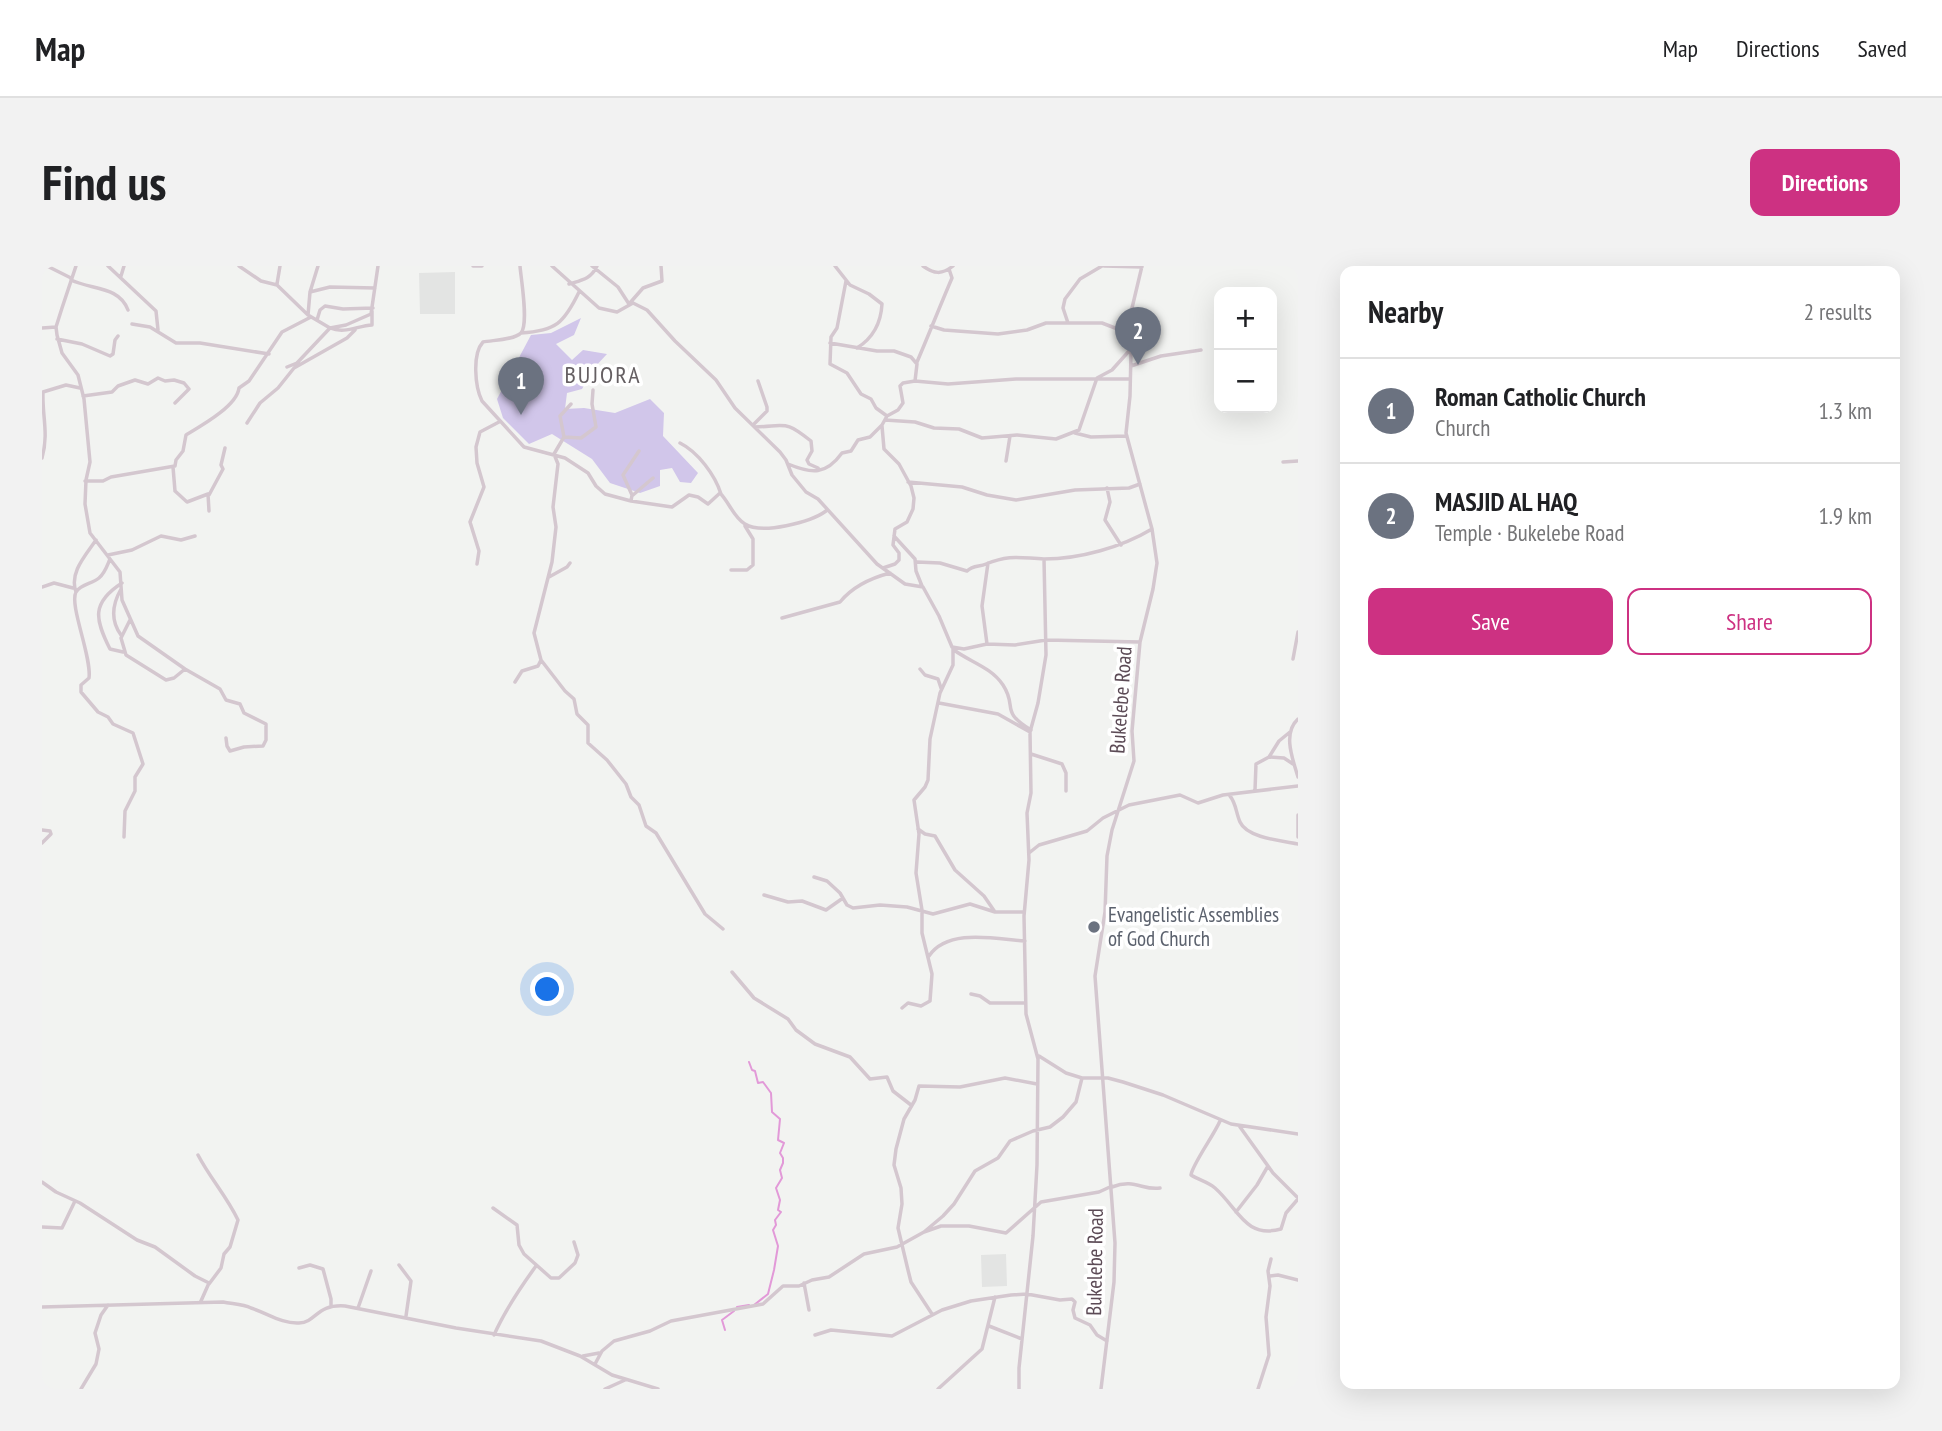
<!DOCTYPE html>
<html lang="en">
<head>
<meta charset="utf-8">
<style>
	:root { --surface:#fff; --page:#f2f2f2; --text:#202124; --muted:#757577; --line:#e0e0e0; --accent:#cd3182 }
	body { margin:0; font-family:"PT Sans Narrow",sans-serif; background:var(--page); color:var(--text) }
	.controls { position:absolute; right:21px; top:21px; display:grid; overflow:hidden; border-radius:14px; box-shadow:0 7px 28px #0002 }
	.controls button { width:63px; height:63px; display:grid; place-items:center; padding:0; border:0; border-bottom:2px solid var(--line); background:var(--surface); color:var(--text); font:35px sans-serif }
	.you { position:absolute; left:506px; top:724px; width:24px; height:24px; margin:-18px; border:5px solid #fff; border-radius:50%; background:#1a73e8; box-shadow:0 0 0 10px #1a73e833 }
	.badge { display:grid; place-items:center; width:46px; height:46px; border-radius:50%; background:var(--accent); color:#fff; font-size:23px; font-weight:700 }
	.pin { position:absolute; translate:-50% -58px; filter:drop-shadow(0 2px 4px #0008) }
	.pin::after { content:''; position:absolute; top:37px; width:24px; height:21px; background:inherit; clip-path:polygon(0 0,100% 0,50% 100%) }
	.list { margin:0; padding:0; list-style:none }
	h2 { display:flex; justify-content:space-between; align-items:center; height:91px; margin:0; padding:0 28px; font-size:30px }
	h2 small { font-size:23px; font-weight:400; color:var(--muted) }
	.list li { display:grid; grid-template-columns:46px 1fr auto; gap:21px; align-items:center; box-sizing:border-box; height:105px; padding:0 28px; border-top:2px solid var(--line) }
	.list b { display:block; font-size:26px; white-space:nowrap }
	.list p { margin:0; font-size:23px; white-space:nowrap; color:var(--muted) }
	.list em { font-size:23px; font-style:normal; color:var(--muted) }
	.actions { display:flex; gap:14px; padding:21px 28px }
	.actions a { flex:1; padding:16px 0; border:2px solid var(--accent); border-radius:14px; text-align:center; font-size:24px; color:var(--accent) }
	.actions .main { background:var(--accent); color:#fff }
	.map { position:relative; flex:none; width:1256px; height:1123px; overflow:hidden; border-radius:14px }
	header { display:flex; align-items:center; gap:42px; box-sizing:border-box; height:98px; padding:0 35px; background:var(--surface); border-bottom:2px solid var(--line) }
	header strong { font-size:33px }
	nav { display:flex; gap:38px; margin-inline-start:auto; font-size:24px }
	.intro { display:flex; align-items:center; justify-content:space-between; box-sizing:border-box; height:168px; padding:0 42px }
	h1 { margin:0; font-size:49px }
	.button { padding:18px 32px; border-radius:14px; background:var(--accent); color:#fff; font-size:24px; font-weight:700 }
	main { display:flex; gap:42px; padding:0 42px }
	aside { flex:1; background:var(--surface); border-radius:14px; box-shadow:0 7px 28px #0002 }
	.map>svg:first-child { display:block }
	.education { fill:#e3e4e3 }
	.green { fill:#d1c6ea }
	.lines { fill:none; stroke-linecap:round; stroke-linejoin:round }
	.stream { stroke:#e299d8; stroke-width:2 }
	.minor { stroke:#d4c7cf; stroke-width:3.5 }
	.worship-dot { fill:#6b7280; stroke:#fff; stroke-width:2.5 }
	.labels { text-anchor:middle; stroke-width:7; stroke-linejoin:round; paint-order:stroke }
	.street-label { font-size:21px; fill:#5c4b56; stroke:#fff }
	.worship-label { font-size:21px; fill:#5b616d; stroke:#fff; text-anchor:start }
	.quarter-label { font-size:24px; letter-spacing:2px; fill:#655f62; stroke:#fff }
</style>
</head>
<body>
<header>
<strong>Map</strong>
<nav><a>Map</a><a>Directions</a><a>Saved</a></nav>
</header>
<div class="intro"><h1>Find us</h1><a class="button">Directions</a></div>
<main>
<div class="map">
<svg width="1256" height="1123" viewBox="0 0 1256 1123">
	<rect width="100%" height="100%" fill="#f2f3f1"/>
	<path class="education" d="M413,6V48H378L377,7Z
		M964,988L965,1020L940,1021L939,989Z"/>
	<path class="green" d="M539,52L532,69L514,78L530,94L541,84L565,88L552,102L540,123L525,127L523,143L542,142L573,147L608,133L622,147L621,170L656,207L649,217L638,216L630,202L618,204V220L598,227L568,217L550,193L510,168L487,178L461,152L455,133L489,69L509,67Z"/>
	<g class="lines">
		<path class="stream" d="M707,796L710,804L713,805L716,817L721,816L729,827L730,846L738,853L736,874L742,877L738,887L741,892V897L738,904L740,912L734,922L738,934L736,944L739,946L733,954L734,959L731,964L736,980L732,1004L726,1028L712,1039
			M695,1041L707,1039
			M683,1064L680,1054L692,1045"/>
		<path class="minor" d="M5,0L29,12
			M34,0L20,42L14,61L15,69L20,87L36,109L42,133L48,196L44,214L43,238L48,267L78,306L80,334L96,370L143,403L178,423L184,434L198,438L202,447L224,458V474L221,480L202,481L188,485L185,480L184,472
			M66,0L114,45L116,64
			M197,0L219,15L235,19L266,49L288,62L304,59L329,48L336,0
			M431,0H440
			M478,0C479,13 487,58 479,67C472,74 451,74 441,76C430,88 433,121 440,135L482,181L523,192L546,207L554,220L563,228L589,235L630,241L647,229L656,231L666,238L678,227C687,236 692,252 703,258C720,269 769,256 784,245
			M510,0L557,42L575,46L591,37L605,44L633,75L674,114L693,142L738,186L744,194L750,209L764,226L776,233L835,298L863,318L881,321L897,350L910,381L922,383L945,378L973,379L1004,374L1098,376
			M550,0L576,21L587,38L601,22L620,15L619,0
			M793,0L808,19L827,28L840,38C839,57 831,72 815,82
			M881,0C892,8 900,9 911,0
			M1062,0L1100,1
			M79,10L82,0
			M29,14C50,24 77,20 86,44
			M804,15L795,62L789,71L788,98L805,107L819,128L829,133L834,142L845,150
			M235,18L238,0
			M527,18C540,14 549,13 555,0
			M268,26L288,21L333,22
			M266,49L268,26L276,0
			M275,54L278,44L283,40L301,43L331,42
			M1026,57L1021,42L1023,33L1038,13L1060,0
			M90,58L108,61L134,77H158L227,88
			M889,60L902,64L956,68L985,64L1004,57H1060L1073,62L1088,63
			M0,62L14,61
			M479,67C514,65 522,57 537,26
			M15,73L40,78L68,90L71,88L73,74L76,70
			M788,77L835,85H852L869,91L875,98L873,115
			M875,96C887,68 898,40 910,12L907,3
			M1089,100L1119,90L1159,84
			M245,101L255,97L288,62C303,68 315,60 330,59V45
			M551,124L550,138L554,161L539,172L522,171L512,188L516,198L511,241L514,261L510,296L492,367L499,394L523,425L532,433L535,448L546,459V477L565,494L584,518L589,531L597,539L604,560L614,567L663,648L681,663
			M41,130L70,126L76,120L93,114L106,118L116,112L123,115L132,114L142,117L147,123L133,137
			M843,154L873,156L892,162L917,163L940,172L975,169L1014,173L1037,164L1055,112L1070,104L1087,85
			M205,157L218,137L236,122L252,102L305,72L313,64
			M711,159L725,145V141L716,115
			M840,160L842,183L857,198L869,220L872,232L871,243L865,256L853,263L851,279L857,287V294L853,298L841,302
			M713,161C745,160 743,154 769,175L770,185L765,194L767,198L776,202
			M1033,167L1049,171L1085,170
			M522,171L518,150L529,138
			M638,177C656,186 673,209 679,228
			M0,192C7,167 0,150 1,126L24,119L38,122
			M964,195L968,170
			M1241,196L1256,195
			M746,198C770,208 784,209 800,187L809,185L816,174L828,171L840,159L845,150L856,144L861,137L858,120L861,117L873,115L906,118L974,113H1088
			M131,201L133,225L145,236L166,228L167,245
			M43,215H61L69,211L133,200L134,194L141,185L144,169C159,160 195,140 197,122L207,115L240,66L269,51
			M866,216L920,221L945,229L974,234L1033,224L1087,222L1098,218
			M1065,222L1068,236L1063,254L1079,279
			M167,229L181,203L179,199L183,182
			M591,229L611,212
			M589,235L590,229L581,209L597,185
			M852,270L873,293L874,305L880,320
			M66,289L90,284L119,270L139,274L153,270
			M68,293C65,300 63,307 57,312C50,318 39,318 34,326C27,339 50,391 47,412L39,419V426L56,446L66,451L71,458L91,467L101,498L93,511V525L83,545L82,571
			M875,296L898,297L925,305C931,299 937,301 944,298C968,288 978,292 1002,293C1038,293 1080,281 1110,263
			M435,298L437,285L428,256L442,221L435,197L434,181L438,166L457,156
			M689,304H705L711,299V273L703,260
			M507,311L525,301L528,297
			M80,317C49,337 53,353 68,383L81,386
			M0,321L12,317L31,322
			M79,323C70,339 68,354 79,369
			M34,326C27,307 43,290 54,274
			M740,352L798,336C811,320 829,312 848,307
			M88,354L79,372L84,389L124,414L132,412L143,403
			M945,378L940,340L946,297
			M912,384C928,396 949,401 961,419C976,442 957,444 989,464
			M1251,393L1256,366
			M878,403L883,409L896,413L899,422
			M473,416L480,405L496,400L499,394
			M897,437L956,448L988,466
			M1256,453C1240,467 1251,494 1256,511
			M989,488L1020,498L1024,507V525
			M1227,491L1242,492L1251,498
			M1213,524L1214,498L1227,491L1237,475L1248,466
			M1188,530C1194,537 1194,547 1198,556C1205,572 1241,575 1256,578
			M1256,549V571
			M876,563L883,568L893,570L913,604L942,630L953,646
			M0,564L8,565L9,568L0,577
			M987,587L997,579L1045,565L1061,552L1087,539L1138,529L1156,537L1181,529L1256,520
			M772,611L785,615L798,627L805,639L811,642L838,639L865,641L891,648L928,638L953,646H982
			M722,629L746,636L760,635L784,644L801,632
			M887,690C906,662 953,673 983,675
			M690,706L712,732L746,753L754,764L773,778L808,791L828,813L845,811L851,825L869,839
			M929,728L938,730L948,737H983
			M860,742L866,737L879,740L888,735L890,708L880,667V644L874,607L877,568L872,534L883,521L886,514L888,473L898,427L911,399V382
			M997,790L1024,807L1040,812H1066L1081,816L1121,829L1189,858L1256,868
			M1178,855C1172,869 1150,899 1149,909C1157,914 1166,916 1173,922C1196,942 1203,973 1239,963L1244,947L1256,933
			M1198,861L1231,907L1256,932
			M156,889C168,912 185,931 196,954L188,981L182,988L179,1002L167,1018
			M0,916L14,926L38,937L95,974L113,981L153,1010L167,1017L159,1035
			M1070,921C1093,912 1101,925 1118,922
			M451,942L475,959L477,979L482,988L509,1012H517L533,997L536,989L532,976
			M1194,946L1215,919L1226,900
			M0,961L20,962L33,935
			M882,966L901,950L912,938L933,905L956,892L968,875L991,865L1008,861L1021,851L1034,836L1040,812
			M357,999L369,1015L364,1050
			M257,1002L268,999L281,1003L289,1033V1039
			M1228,1010L1236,1009L1256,1014
			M762,1017L767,1044
			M0,1041L181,1036C190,1038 201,1038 209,1042C225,1047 240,1058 257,1057C275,1056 274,1038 303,1040L414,1062L499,1075L538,1090L570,1109L616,1123
			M316,1042L329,1005
			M890,1048L869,1016L866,1004L856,962L860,938L859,922L852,899L854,883L862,853L873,834L877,820L918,821L963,812L995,818
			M947,1060L980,1073
			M452,1069C463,1044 478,1022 494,1000
			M773,1069L789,1064L850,1070L900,1044L929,1035L969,1029L985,1028L1018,1034L1030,1033L1033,1036L1031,1044L1033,1052L1048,1059L1055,1069L1065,1075
			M541,1090L557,1087
			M553,1098L560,1085L572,1075L608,1065L629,1055L721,1038L741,1020H757L770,1014L787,1011L822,988L855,981L882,966L899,960H927L964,967L999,936L1057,926L1070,920
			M39,1123L54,1098L57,1083L53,1067L59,1049L66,1039
			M563,1123L583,1114
			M896,1123L940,1083L953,1031
			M977,1123V1102L991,970L995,899L996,793L984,748L982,650L987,594L985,547L989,527L988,466L996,437L1004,389L1002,293
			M1059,1123L1072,1016L1073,977L1053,710L1063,646L1065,590L1070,564L1092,495L1090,465L1098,376L1111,323L1115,297L1110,263L1084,167L1088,130L1090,42L1100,0
			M1216,1123L1227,1089L1224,1051L1228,1020L1226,1005L1229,993"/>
	</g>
	<circle class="worship-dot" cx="1052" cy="661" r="7"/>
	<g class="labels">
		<g class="street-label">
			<text transform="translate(1079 434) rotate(-86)" y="7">Bukelebe Road</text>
			<text transform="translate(1053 996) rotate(-89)" y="7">Bukelebe Road</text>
		</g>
		<g class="worship-label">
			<text x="1066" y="656">Evangelistic Assemblies<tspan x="1066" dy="24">of God Church</tspan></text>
		</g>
		<g class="quarter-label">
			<text x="561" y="117">BUJORA</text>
		</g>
	</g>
</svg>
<div class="controls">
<button>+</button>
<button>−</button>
</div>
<div class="you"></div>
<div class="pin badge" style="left:479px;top:149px;background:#6b7280">1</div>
<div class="pin badge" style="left:1096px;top:99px;background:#6b7280">2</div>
</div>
<aside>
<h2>Nearby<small>2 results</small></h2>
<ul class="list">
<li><span class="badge" style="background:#6b7280">1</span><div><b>Roman Catholic Church</b><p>Church</p></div><em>1.3 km</em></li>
<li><span class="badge" style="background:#6b7280">2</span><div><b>MASJID AL HAQ</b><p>Temple · Bukelebe Road</p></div><em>1.9 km</em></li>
</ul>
<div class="actions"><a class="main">Save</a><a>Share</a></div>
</aside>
</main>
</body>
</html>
